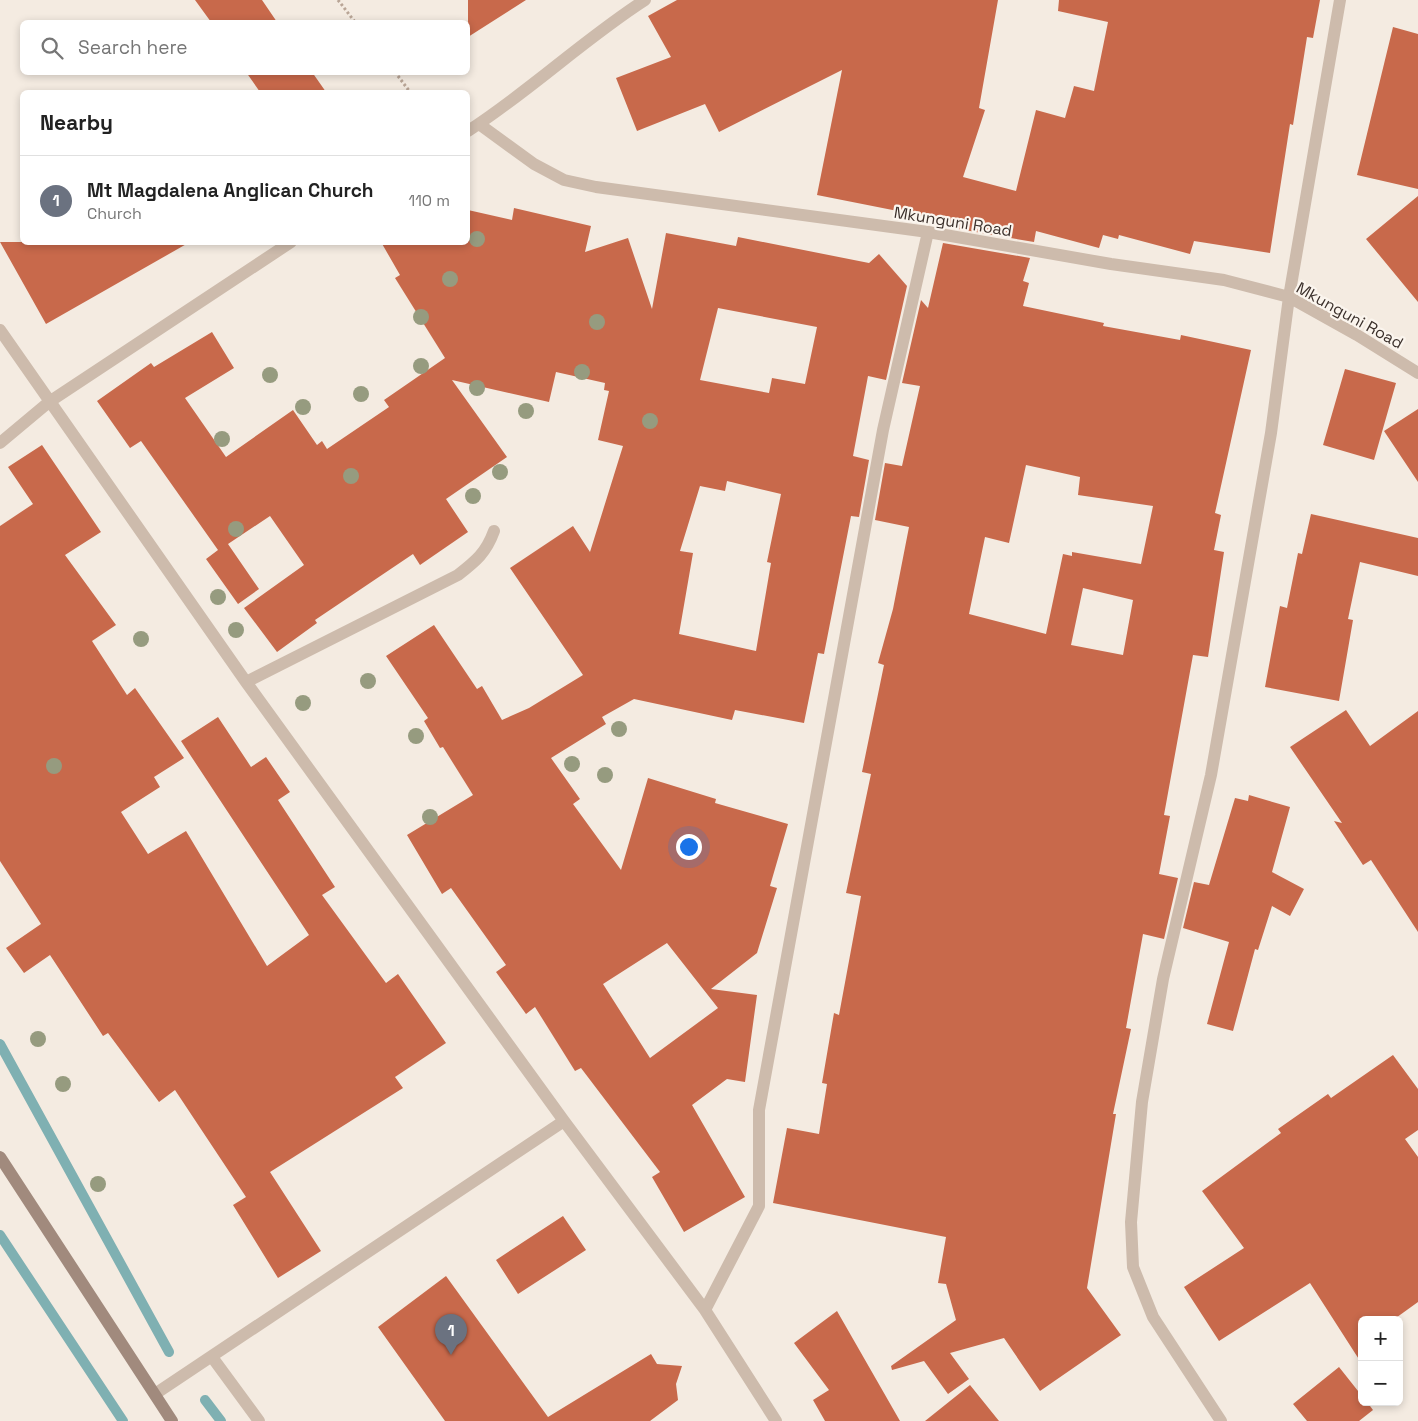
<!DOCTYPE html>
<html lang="en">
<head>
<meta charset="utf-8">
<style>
	:root { --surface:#fff; --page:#f2f2f2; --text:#222; --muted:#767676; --line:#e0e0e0; --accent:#1f5a5e }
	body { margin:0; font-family:"Space Grotesk",sans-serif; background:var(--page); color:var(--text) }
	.controls { position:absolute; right:15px; bottom:15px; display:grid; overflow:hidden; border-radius:8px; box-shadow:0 2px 8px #0003 }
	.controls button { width:45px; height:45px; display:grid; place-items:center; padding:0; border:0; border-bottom:1px solid var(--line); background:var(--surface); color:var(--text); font:25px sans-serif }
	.you { position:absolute; left:688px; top:846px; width:18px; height:18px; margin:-12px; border:4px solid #fff; border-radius:50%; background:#1a73e8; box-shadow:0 0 0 8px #1a73e833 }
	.badge { display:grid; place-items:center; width:32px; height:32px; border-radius:50%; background:var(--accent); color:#fff; font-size:16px; font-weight:700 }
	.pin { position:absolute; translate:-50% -41px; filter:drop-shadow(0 1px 2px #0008) }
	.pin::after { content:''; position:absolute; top:26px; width:18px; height:15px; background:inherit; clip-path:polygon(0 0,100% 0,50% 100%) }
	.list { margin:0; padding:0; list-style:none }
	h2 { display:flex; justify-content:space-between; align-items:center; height:65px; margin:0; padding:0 20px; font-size:21px }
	h2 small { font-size:16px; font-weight:400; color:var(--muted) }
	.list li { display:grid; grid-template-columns:32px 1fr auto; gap:15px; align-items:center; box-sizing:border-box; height:90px; padding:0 20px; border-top:1px solid var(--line) }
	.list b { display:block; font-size:19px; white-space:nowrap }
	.list p { margin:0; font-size:16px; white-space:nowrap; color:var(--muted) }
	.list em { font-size:16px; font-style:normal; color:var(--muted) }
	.icon { flex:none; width:28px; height:28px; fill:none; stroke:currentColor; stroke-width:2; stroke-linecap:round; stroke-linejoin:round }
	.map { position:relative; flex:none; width:1418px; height:1421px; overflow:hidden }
	.search { position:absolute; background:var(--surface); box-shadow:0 2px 8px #0003; left:20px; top:20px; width:450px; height:55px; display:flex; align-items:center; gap:12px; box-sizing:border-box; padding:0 18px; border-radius:8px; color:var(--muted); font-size:19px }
	.panel { position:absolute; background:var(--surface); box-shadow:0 2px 8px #0003; left:20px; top:90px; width:450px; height:155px; border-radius:8px }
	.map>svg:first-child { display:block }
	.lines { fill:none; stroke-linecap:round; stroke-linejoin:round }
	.stream { stroke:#7fb0b2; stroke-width:10 }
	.building { fill:#c8694b; fill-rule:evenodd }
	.path { stroke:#b9a596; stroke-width:3; stroke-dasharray:2.5 2.5; stroke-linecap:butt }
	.service { stroke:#cdbbac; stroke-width:12 }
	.minor { stroke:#cdbbac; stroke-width:12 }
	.secondary { stroke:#a18a7d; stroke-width:12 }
	.tree { fill:#969b7f }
	.labels { text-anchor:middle; stroke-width:4.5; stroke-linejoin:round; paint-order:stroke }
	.street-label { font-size:16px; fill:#3b302b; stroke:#fbf5ee }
</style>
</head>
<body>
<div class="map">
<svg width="1418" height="1421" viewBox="0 0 1418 1421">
	<rect width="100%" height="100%" fill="#f4ebe1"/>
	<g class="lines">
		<path class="stream" d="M0,1044L169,1352
			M0,1235L123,1421
			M205,1400L221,1421"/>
	</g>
	<path class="building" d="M195,0H262L277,22H211Z
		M468,0H526L468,37Z
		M677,0H998L979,108L985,110L963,177L1016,191L1036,110L1065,118L1074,86L1094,91L1108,22L1058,11L1059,0H1320L1313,38L1307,37L1293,125L1290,124L1270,253L1194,241L1190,254L1119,235L1118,239L1103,235L1099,248L1036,231L1034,242L947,227L948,221L817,195L842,70L719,132L705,104L637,131L616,78L671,57L648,16Z
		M1393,27L1418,34V189L1357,175Z
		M246,72H312L326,92H260Z
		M1418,196V302L1366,239Z
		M514,208L591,226L585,252L628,238L652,309L666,233L736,246L738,237L869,263L879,254L907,286L886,380L868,376L853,456L869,460L859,517L851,516L824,654L818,653L804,723L735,710L732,720L634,699L602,717L606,724L551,758L580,799L573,804L621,870L648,778L716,799L715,803L788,824L770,886L777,888L757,953L711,989L757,995L745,1082L727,1079L692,1105L745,1197L684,1232L652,1177L660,1172L581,1068L575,1071L535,1007L526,1014L496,972L506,965L451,888L442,894L407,835L473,795L443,747L440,748L424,721L428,718L386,656L434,625L477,689L482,686L502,720L529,708L583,675L510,568L573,526L590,552L623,446L598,440L609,391L604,390L605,383L556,372L549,402L452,380L507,457L446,499L468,532L420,565L413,554L315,620L317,623L277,652L244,608L304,565L270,516L228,544L259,589L238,604L206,559L218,550L141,441L130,448L97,401L151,363L154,367L212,332L234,368L185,398L226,457L293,410L317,445L322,441L327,449L389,407L384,400L445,358L395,278L400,275L381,242H468V210L512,220ZM718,308L817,327L805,384L772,378L769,393L700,380ZM727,481L781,494L767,562L771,563L756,651L679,634L693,553L680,551L700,486L725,491ZM667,943L718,1008L650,1058L603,984Z
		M0,242H190L46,324Z
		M943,243L1030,258L1023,281L1029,283L1023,306L1104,323L1103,326L1180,340L1181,335L1251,350L1215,513L1221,515L1214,550L1224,552L1208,657L1193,655L1164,815L1170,816L1159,874L1178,878L1164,939L1143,934L1126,1028L1131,1029L1113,1114H1116L1087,1288L1121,1335L1040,1391L1004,1338L950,1353L969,1379L948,1394L924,1361L892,1370L891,1366L956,1320L946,1284L938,1283L946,1237L773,1203L787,1128L819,1134L827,1084L822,1083L834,1013L839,1015L861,896L846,893L871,774L862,772L884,665L878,663L893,609L909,527L875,520L885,463L902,466L920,386L902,383L921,300L928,308ZM1026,465L1080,477L1078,495L1153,506L1141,564L1072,552V556L1063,554L1046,634L969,614L985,537L1009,543ZM1083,588L1133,600L1123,655L1071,645Z
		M1345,369L1396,383L1374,460L1323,445Z
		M1418,409V482L1384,431Z
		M42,445L101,532L65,555L116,625L92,641L127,695L135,688L184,758L154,777L160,787L121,812L148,854L186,831L267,966L309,935L181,741L218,717L251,767L266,757L290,792L278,800L335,887L322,895L386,983L398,974L446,1043L395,1077L403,1088L270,1172L321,1251L278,1278L233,1205L246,1197L175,1090L159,1102L108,1033L103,1036L50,955L24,973L6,948L41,924L0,861V526L33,504L8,467Z
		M1311,514L1418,538V576L1360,562L1348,619L1353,620L1339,701L1265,687L1280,606L1287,608L1298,553L1302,554Z
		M1346,710L1370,746L1418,711V932L1371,860L1363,865L1334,821L1342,823L1290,747Z
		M1249,795L1290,807L1272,872L1304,889L1290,916L1272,906L1258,950L1255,949L1233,1031L1207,1024L1229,942L1183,928L1194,882L1209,885L1235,798L1248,801Z
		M1393,1055L1418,1089V1130L1405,1139L1418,1157V1302L1393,1320H1362V1364L1310,1283L1219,1341L1184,1287L1244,1248L1202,1191L1281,1133L1278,1129L1328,1094L1331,1098Z
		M563,1216L586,1250L518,1294L496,1260Z
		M446,1276L548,1417L651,1354L657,1364L682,1366L676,1384L678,1400L650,1421H445L378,1327Z
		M837,1311L900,1421H825L813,1400L829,1390L794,1343Z
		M1339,1367L1362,1396V1402H1367L1373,1410L1359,1421H1307L1293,1404Z
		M970,1385L999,1421H925Z"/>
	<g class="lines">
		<path class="path" d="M338,0L355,22
			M395,72L410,92"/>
		<path class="service" d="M1289,297L1340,0"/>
		<path class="minor" d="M479,124L534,164L564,180L596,187L928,232L1111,264L1224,280L1289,297L1357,335L1418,373
			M468,131C530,91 583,40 645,0
			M0,330L246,682L564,1121L705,1310L776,1421
			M0,443L49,402L291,242
			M246,682L458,575C476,561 486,553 494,531
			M705,1310L759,1206V1110L883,430L928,232
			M212,1357L259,1421
			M155,1394L564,1121
			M1221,1421L1153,1317L1133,1267L1131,1222L1142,1102L1163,979L1211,775L1271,433L1289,297"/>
		<path class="secondary" d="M0,1157L172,1421"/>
	</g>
	<g class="tree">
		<circle cx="477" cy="239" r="8"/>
		<circle cx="450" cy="279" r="8"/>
		<circle cx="421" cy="317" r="8"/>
		<circle cx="597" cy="322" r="8"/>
		<circle cx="421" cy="366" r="8"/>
		<circle cx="582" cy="372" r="8"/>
		<circle cx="270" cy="375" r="8"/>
		<circle cx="477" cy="388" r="8"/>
		<circle cx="361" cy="394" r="8"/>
		<circle cx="303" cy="407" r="8"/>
		<circle cx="526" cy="411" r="8"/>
		<circle cx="650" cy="421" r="8"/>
		<circle cx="222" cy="439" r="8"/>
		<circle cx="500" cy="472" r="8"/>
		<circle cx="351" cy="476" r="8"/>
		<circle cx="473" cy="496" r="8"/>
		<circle cx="236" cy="529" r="8"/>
		<circle cx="218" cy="597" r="8"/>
		<circle cx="236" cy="630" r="8"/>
		<circle cx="141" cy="639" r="8"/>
		<circle cx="368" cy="681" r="8"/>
		<circle cx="303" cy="703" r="8"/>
		<circle cx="619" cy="729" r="8"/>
		<circle cx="416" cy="736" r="8"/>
		<circle cx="572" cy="764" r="8"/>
		<circle cx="54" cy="766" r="8"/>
		<circle cx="605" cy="775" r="8"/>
		<circle cx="430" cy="817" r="8"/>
		<circle cx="38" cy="1039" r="8"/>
		<circle cx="63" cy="1084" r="8"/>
		<circle cx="98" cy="1184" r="8"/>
	</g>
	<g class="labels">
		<g class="street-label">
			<text transform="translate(953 221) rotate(9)" y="6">Mkunguni Road</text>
			<text transform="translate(1350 315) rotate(29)" y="6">Mkunguni Road</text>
		</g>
	</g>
</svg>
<div class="controls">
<button>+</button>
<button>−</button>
</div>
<div class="you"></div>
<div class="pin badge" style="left:451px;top:1355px;background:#6b7280">1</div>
<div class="search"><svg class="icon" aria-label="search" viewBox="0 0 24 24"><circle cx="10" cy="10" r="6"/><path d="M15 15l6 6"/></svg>Search here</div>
<section class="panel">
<h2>Nearby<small></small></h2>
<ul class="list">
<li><span class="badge" style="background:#6b7280">1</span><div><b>Mt Magdalena Anglican Church</b><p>Church</p></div><em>110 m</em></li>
</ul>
</section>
</div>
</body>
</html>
